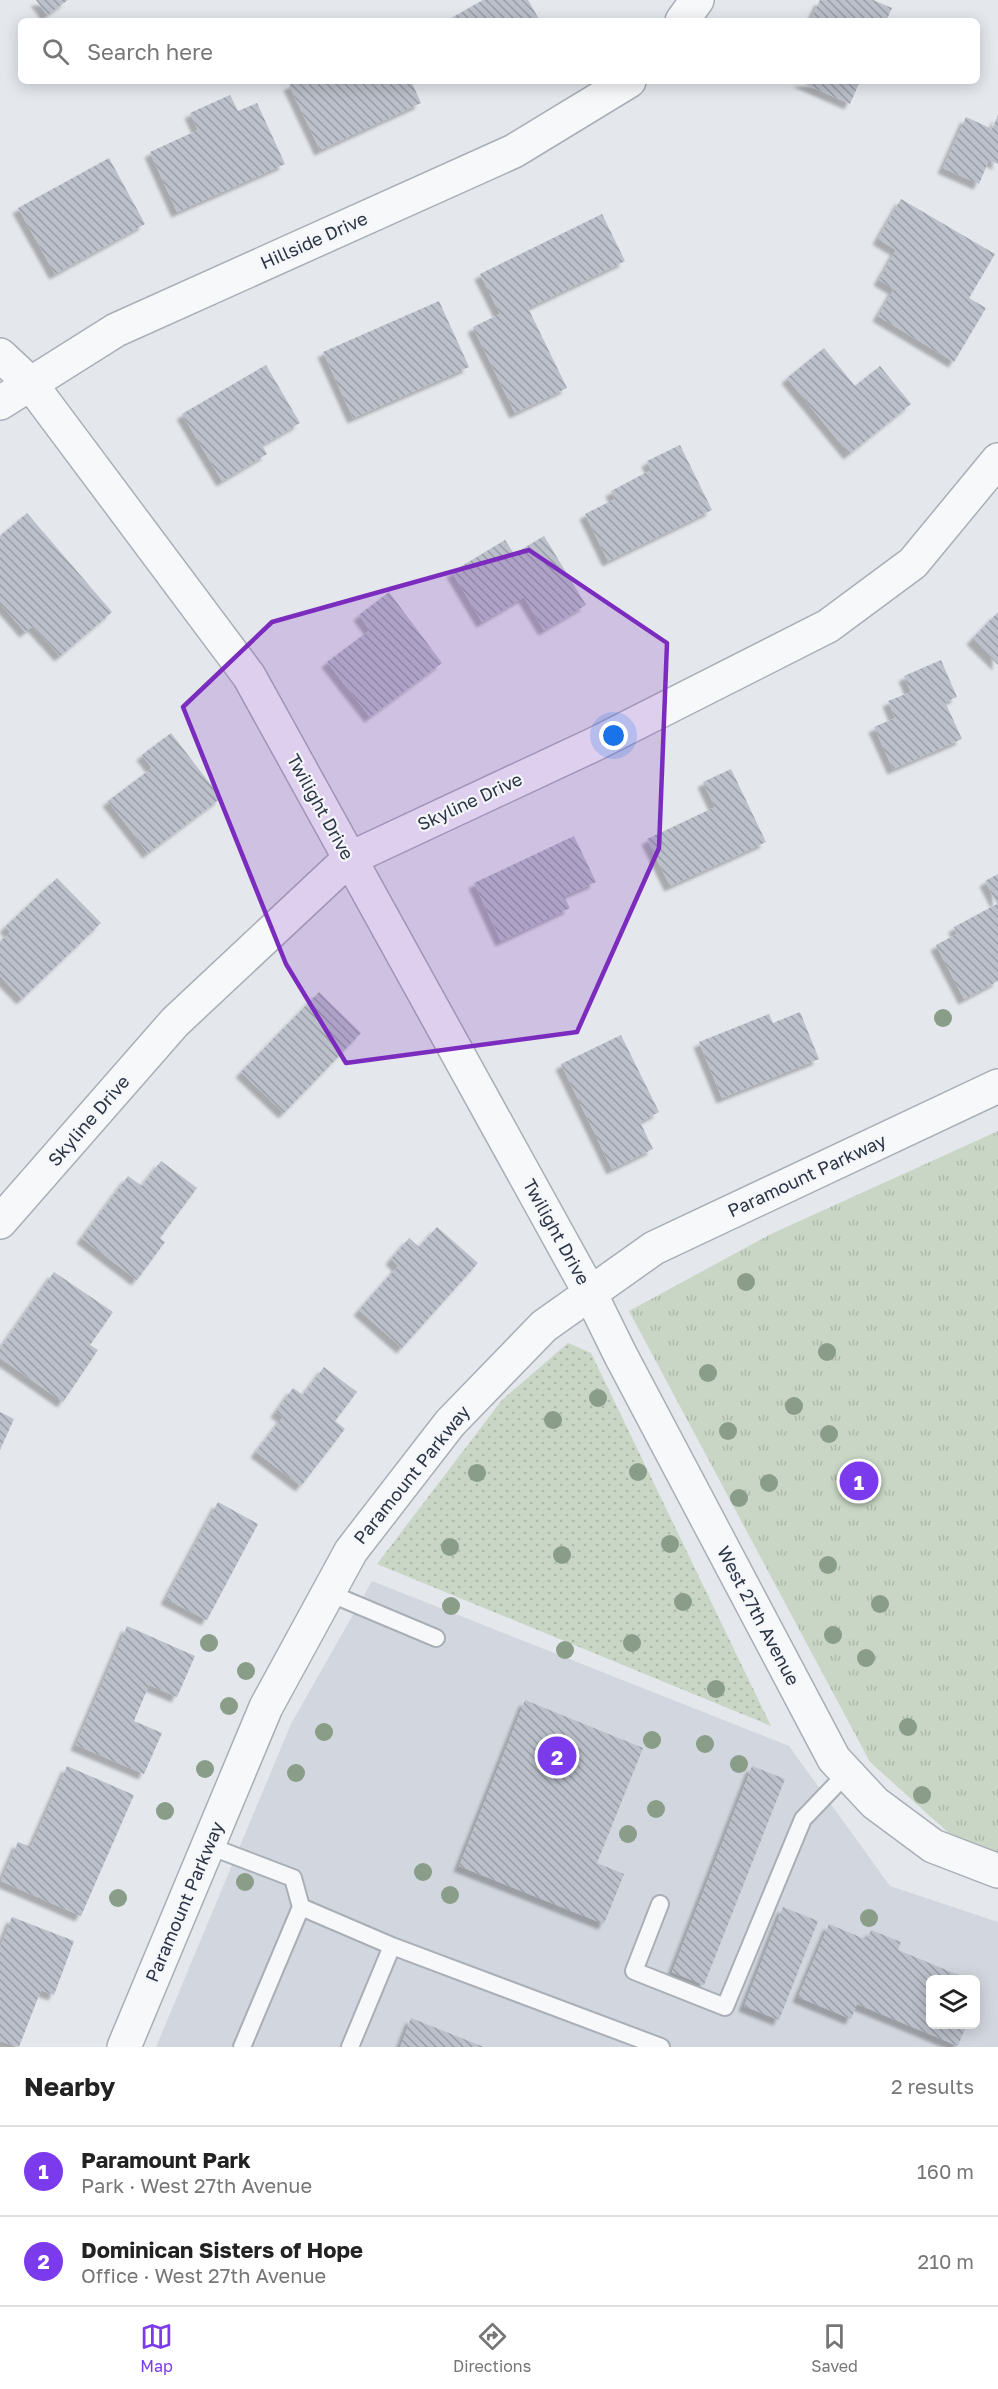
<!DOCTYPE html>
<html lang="en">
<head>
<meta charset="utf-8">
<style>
	:root { --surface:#fff; --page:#f2f2f2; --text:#222; --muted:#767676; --line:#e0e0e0; --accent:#7c3aed }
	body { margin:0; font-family:"Golos Text",sans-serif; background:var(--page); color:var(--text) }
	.controls { position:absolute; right:18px; bottom:18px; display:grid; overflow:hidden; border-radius:9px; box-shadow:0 3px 15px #0003 }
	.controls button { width:54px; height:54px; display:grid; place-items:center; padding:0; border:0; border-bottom:2px solid var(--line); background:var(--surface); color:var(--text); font:30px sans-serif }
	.you { position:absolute; left:614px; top:736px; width:21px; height:21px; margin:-15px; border:4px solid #fff; border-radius:50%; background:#1a73e8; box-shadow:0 0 0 9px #1a73e833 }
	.badge { display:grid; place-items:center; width:39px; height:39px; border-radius:50%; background:var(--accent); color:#fff; font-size:20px; font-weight:700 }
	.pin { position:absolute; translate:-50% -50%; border:3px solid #fff; box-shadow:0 2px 6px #0006 }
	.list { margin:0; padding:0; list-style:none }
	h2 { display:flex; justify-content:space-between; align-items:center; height:78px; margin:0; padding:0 24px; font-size:26px }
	h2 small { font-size:20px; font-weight:400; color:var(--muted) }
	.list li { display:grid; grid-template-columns:39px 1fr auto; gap:18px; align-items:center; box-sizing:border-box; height:90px; padding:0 24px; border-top:2px solid var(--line) }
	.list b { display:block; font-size:22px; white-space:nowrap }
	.list p { margin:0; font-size:20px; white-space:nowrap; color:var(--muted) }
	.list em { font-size:20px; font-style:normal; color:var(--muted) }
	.icon { flex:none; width:33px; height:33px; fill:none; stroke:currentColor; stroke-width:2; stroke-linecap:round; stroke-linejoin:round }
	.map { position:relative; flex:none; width:998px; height:2047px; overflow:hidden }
	.search { position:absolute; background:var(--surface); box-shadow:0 3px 15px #0003; left:18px; right:18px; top:18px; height:66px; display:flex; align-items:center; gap:15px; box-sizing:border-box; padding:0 21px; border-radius:9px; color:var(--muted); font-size:22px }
	.sheet { height:258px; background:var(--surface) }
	nav { display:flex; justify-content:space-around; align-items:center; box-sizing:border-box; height:84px; border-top:2px solid var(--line); background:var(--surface); font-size:16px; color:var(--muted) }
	nav a { display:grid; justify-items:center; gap:3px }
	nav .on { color:var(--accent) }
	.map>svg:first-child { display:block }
	.built { fill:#d2d6de; fill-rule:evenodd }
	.grass { fill:url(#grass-dots) }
	.park { fill:url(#park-tufts) }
	.building { fill:url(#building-back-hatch); filter:url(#shadow) }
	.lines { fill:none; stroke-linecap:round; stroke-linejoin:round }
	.lane-casing { stroke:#a9aeb7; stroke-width:20 }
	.street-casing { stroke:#a9aeb7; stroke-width:36 }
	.lane { stroke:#f7f8fa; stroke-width:16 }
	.street { stroke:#f7f8fa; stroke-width:33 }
	.tree { fill:#899d89 }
	.marked { fill:#7b2cbf; fill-opacity:0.2; stroke:#7b2cbf; stroke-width:4.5; stroke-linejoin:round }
	.labels { text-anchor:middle; stroke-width:4.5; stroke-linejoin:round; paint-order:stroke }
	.street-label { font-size:18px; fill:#2b3445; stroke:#f4f6f9 }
</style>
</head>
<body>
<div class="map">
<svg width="998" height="2047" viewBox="0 0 998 2047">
	<defs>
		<pattern id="grass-dots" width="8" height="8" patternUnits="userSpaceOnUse" patternTransform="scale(1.5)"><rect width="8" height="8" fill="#c9d6c5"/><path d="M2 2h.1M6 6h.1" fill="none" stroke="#adb8ab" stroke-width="1.8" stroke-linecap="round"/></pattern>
		<pattern id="park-tufts" width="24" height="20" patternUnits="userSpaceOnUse" patternTransform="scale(1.5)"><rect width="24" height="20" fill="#c9d6c5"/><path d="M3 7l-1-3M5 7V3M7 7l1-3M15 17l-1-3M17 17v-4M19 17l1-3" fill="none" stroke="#adb8ab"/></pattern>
		<pattern id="building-back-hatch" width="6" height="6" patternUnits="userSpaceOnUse" patternTransform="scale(1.5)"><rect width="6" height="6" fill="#bbc0ca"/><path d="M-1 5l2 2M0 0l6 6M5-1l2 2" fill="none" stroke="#989da6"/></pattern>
		<filter id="shadow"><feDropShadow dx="-5.5" dy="5.5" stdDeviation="1.5" flood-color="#0004"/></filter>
	</defs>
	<rect width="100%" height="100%" fill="#e4e7ec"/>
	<path class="built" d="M372,1581L789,1746L890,1886L998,1922V2047H156L291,1724ZM930,1980H976V2024H930Z"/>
	<path class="grass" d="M568,1343L591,1353L771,1726L377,1564L502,1400Z"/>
	<path class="park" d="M998,1131V1852L951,1835L870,1762L629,1311L771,1234Z"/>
	<path class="building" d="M36,0H68L47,15Z
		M483,0H528L540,21H446Z
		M820,0H873L892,8L886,21H810Z
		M298,81H411L421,103L320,150L289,85Z
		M798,81H860L850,104Z
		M230,95L238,111L257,103L285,164L177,212L150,152L198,130L190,113Z
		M998,115V164L989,160L979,184L943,168L966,117L992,129Z
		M109,158L145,224L55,274L18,208Z
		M901,199L995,254L969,298L986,308L954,362L878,316L894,289L879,280L896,250L878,239Z
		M602,214L625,261L528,308L567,388L515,413L473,327L500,314L480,274Z
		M439,301L469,367L353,418L323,352Z
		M824,348L855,386L880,366L911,404L849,454L787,378Z
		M266,365L300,423L262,445L267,454L222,481L182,414Z
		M680,445L712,510L608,561L585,514L615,499L611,491L651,470L647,461Z
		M27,513L112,612L60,656L33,626L25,632L0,603V536Z
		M544,536L586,605L544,630L524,597L482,622L452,572L505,540L514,554Z
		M389,592L442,663L370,717L327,662L370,630L359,615Z
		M998,612V665L972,639Z
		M941,660L957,697L945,702L962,739L893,769L874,727L895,718L888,701L911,692L904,676Z
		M171,733L221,798L148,853L108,801L152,768L142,755Z
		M731,769L766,842L670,886L647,839L715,807L703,782Z
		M574,836L596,882L564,896L570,908L501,941L474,883Z
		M998,874V981L964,999L936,945L957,934L954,927L997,904L985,881Z
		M57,878L101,923L22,999L0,976V942L10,932L5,927Z
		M319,992L361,1033L284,1113L241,1072Z
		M800,1012L819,1059L722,1098L699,1042L769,1014L773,1023Z
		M621,1035L659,1112L640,1122L653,1149L612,1169L561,1064Z
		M161,1161L197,1188L160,1238L165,1242L137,1280L82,1238L128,1176L142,1186Z
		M437,1227L478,1263L402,1348L359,1310L398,1266L391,1259L409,1238L419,1247Z
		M54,1272L113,1312L90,1345L98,1350L63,1402L0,1358V1349Z
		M324,1367L357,1392L335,1421L345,1429L301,1486L256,1452L283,1417L276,1412L293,1388L303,1395Z
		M0,1412L14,1419L0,1450Z
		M218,1502L258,1524L207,1620L166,1599Z
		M127,1626L195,1656L177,1697L149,1685L134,1721L162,1733L144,1774L76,1745Z
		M525,1700L643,1748L597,1863L624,1874L604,1924L459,1866Z
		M67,1766L134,1795L81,1916L1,1881L18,1842L31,1847Z
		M752,1766L785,1779L704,1985L672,1972Z
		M783,1907L818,1921L779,2020L744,2006Z
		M12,1917L74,1941L54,1995L41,1990L19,2047L0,2041V1947Z
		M829,1924L867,1940L871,1930L901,1942L898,1950L968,1979L930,1980V2024H967L958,2046L857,2004L851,2019L798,1997Z
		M411,2018L484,2047H400Z"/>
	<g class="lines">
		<defs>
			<path id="lane" d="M329,1593L436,1638
				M209,1846L293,1878L301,1907L392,1946
				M660,1904L634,1971L725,2007L803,1819L847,1773
				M242,2047L301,1907
				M350,2047L392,1946L661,2047"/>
			<path id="street" d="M682,21L697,0
				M0,355L30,383L249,676L590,1293L620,1354L834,1759L875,1803L933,1846L998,1871
				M0,403L116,330L514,151L629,81
				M0,1222L175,1022L349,859L595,744L828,626L913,563L998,460
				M124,2047L266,1707L351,1551L450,1423L544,1326L654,1248L998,1086"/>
		</defs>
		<use href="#lane" class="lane-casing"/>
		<use href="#street" class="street-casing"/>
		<use href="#lane" class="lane"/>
		<use href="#street" class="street"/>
	</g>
	<g class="tree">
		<circle cx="943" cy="1018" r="9"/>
		<circle cx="746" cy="1282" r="9"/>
		<circle cx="827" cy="1352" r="9"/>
		<circle cx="708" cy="1373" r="9"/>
		<circle cx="598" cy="1398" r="9"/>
		<circle cx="794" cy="1406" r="9"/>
		<circle cx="553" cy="1420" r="9"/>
		<circle cx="728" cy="1431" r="9"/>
		<circle cx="829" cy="1434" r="9"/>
		<circle cx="638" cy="1472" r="9"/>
		<circle cx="477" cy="1473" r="9"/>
		<circle cx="769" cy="1483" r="9"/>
		<circle cx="739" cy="1498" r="9"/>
		<circle cx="670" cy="1544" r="9"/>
		<circle cx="450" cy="1547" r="9"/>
		<circle cx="562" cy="1555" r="9"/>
		<circle cx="828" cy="1565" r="9"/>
		<circle cx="683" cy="1602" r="9"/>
		<circle cx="880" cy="1604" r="9"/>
		<circle cx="451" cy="1606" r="9"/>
		<circle cx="833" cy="1635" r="9"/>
		<circle cx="209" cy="1643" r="9"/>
		<circle cx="632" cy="1643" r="9"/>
		<circle cx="565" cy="1650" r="9"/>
		<circle cx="866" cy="1658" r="9"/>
		<circle cx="246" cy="1671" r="9"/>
		<circle cx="716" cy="1689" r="9"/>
		<circle cx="229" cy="1706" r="9"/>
		<circle cx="908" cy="1727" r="9"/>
		<circle cx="324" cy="1732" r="9"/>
		<circle cx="652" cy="1740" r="9"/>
		<circle cx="705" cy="1744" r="9"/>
		<circle cx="739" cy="1764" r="9"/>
		<circle cx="205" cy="1769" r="9"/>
		<circle cx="296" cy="1773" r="9"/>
		<circle cx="922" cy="1795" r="9"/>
		<circle cx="656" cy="1809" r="9"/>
		<circle cx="165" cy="1811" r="9"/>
		<circle cx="628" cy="1834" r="9"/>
		<circle cx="423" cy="1872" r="9"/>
		<circle cx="245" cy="1882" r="9"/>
		<circle cx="450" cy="1895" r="9"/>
		<circle cx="118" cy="1898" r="9"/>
		<circle cx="869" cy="1918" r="9"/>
	</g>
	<path class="marked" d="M529,550L667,643L659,848L577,1032L346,1063L286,964L183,707L272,622Z"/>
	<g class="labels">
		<g class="street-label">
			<text transform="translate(314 241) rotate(-24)" y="6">Hillside Drive</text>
			<text transform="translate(470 802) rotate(-25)" y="6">Skyline Drive</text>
			<text transform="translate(320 807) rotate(61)" y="6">Twilight Drive</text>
			<text transform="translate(89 1121) rotate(-49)" y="6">Skyline Drive</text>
			<text transform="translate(807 1176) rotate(-25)" y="6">Paramount Parkway</text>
			<text transform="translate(556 1232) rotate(61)" y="6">Twilight Drive</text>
			<text transform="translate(412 1475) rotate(-51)" y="6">Paramount Parkway</text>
			<text transform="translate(758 1616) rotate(62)" y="6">West 27th Avenue</text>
			<text transform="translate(185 1902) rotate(-67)" y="6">Paramount Parkway</text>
		</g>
	</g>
</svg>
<div class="controls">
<button><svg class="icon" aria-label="layers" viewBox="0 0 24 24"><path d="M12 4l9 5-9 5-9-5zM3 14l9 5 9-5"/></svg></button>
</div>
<div class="you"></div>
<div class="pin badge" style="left:859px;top:1481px">1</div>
<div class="pin badge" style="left:557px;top:1756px">2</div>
<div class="search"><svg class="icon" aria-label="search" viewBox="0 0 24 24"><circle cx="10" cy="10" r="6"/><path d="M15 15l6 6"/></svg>Search here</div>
</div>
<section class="sheet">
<h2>Nearby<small>2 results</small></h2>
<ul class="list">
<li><span class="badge">1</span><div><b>Paramount Park</b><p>Park · West 27th Avenue</p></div><em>160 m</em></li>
<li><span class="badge">2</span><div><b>Dominican Sisters of Hope</b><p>Office · West 27th Avenue</p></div><em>210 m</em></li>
</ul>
</section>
<nav>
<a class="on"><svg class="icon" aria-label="map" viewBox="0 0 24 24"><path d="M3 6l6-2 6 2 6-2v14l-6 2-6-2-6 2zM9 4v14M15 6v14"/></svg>Map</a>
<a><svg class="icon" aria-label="directions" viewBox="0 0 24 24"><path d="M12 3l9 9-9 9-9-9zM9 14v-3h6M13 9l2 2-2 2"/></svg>Directions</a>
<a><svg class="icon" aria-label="saved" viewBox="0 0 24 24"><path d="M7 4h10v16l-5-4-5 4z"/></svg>Saved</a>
</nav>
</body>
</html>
